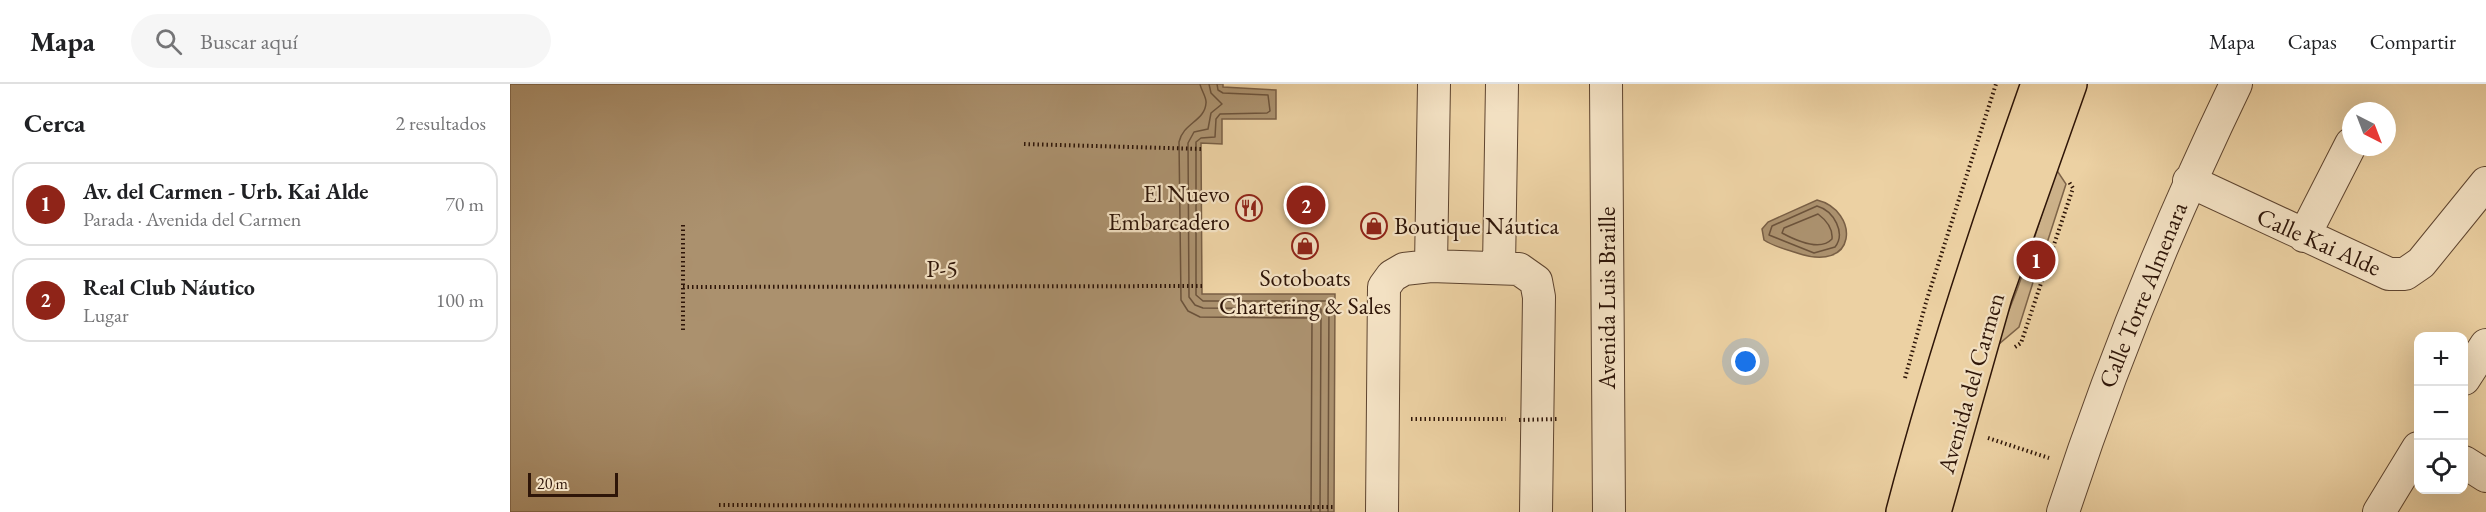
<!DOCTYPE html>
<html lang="es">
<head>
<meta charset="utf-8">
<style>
	:root { --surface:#fff; --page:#f6f6f6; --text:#202124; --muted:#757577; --line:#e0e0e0; --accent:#8f2418 }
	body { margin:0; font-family:"EB Garamond",serif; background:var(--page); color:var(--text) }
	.controls { position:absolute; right:18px; bottom:18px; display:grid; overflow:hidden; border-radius:12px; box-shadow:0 6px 24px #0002 }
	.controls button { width:54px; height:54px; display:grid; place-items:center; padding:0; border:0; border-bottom:2px solid var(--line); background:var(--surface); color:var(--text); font:30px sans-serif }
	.compass { position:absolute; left:1832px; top:18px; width:54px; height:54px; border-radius:50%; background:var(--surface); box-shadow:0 6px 24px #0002; rotate:138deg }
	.scale { position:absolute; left:18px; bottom:15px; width:90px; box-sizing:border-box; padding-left:6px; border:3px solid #2e1508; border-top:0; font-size:16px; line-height:21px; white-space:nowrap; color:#2e1508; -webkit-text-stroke:4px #f3e1c3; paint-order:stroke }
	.you { position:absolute; left:1236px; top:278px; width:21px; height:21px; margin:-15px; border:4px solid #fff; border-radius:50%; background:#1a73e8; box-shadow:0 0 0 9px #1a73e833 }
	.badge { display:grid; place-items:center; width:39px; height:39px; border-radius:50%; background:var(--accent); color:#fff; font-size:20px; font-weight:700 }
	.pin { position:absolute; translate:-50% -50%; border:3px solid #fff; box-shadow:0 2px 6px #0006 }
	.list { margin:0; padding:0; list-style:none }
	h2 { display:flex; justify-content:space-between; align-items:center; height:78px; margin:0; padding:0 24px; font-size:26px }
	h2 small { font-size:20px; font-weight:400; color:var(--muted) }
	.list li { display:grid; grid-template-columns:39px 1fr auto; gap:18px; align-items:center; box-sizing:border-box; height:84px; margin:0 12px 12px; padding:0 12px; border:2px solid var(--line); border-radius:18px }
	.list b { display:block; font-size:22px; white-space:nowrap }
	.list p { margin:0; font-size:20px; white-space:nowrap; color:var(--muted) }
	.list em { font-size:20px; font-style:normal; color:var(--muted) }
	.icon { flex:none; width:33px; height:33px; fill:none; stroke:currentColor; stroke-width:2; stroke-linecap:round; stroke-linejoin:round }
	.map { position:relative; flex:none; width:1976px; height:428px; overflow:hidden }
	header { display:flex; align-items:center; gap:36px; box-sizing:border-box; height:84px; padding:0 30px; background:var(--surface); border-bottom:2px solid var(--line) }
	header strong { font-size:28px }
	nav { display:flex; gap:33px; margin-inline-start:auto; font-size:21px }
	.search { width:420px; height:54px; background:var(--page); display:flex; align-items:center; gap:15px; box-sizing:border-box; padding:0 21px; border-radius:33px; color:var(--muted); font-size:22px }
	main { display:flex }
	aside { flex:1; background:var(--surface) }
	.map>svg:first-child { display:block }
	.green { fill:#ccb189; stroke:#7d6348; stroke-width:1.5 }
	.water { fill:#ab916e; stroke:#795f45; stroke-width:1.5 }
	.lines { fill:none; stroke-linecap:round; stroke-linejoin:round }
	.shore { stroke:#6c533b; stroke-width:1.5 }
	.minor-casing { stroke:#5e442f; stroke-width:34 }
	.major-casing { stroke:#2e1508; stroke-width:36 }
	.path { stroke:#2e1508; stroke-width:4; stroke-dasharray:1.5 3; stroke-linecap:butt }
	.minor { stroke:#f3e1c3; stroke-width:32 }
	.major { stroke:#ecd1a3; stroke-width:33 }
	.path-bridge { stroke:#2e1508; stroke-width:4; stroke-dasharray:1.5 3; stroke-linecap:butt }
	.labels { text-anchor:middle; stroke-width:4.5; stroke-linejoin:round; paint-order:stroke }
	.poi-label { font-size:24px; fill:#2e1508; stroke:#f3e1c3; text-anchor:end }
	.street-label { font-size:24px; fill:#2e1508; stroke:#f3e1c3 }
</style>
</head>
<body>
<header>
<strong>Mapa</strong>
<div class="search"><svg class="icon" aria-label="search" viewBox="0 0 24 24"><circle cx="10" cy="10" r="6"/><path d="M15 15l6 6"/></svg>Buscar aquí</div>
<nav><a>Mapa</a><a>Capas</a><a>Compartir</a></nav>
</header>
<main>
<aside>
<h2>Cerca<small>2 resultados</small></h2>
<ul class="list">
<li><span class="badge">1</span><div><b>Av. del Carmen - Urb. Kai Alde</b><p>Parada · Avenida del Carmen</p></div><em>70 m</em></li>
<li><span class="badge">2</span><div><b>Real Club Náutico</b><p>Lugar</p></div><em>100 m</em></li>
</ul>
</aside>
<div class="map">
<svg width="1976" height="428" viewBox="0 0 1976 428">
	<rect width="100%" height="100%" fill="#ecd1a3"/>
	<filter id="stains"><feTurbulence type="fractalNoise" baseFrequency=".00333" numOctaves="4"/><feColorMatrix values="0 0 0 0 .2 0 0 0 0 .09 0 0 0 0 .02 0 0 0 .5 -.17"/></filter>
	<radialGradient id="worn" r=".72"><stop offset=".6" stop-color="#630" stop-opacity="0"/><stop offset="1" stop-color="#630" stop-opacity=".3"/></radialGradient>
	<path class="green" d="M1546,85L1556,100L1537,159L1524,155Z
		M1513,188L1525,192L1509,243L1483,265C1493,238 1505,215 1513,188Z"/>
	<path class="water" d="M0,0H713V3L766,6V35H712V60L691,59L692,210H825L824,428H0Z
		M1307,116C1349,126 1350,192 1284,168C1274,165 1263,162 1254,156L1252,145L1258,138Z"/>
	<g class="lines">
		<path class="shore" d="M690,0C691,6 697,14 696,19C695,37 673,39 669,58L671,216L678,227L690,233L802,234L801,428
			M699,0L701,9L712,20L701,29L698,45L684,48L678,59L679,213L685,221L693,224L811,225L810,428
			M707,0L708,6L713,9L758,11L760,27L757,29L710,30L706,35L705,53L691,54L686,58V211L693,217H819L818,428
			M1307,122C1324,127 1336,149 1325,163L1304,169L1259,151L1262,142Z
			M1308,130C1316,136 1323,145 1322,155C1310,168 1285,156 1272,149L1274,144Z"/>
		<defs>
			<path id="minor" d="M1096,0L1099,428
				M1679,97L1879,190H1895L1911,179L1976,99
				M1794,152L1841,60
				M921,182L924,0
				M989,183L992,0
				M1954,295L1976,261
				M1954,378L1976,392
				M872,428L874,203L882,192L894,185L921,182L1009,185L1026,197L1029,213L1026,428
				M1553,428C1601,281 1659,139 1726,0
				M1869,428L1908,364"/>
			<path id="major" d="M1393,428C1431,283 1478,141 1528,0
				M1424,428L1485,212L1560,0"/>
		</defs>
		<use href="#minor" class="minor-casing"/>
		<use href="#major" class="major-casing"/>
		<path class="path" d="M514,60L692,65
			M173,141V247
			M173,203L692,202
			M1505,263L1511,259L1563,104L1559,98
			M1395,294L1417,215L1486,0
			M901,335H996
			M1478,354L1539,374
			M209,421L824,423"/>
		<use href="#minor" class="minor"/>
		<use href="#major" class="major"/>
		<path class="path-bridge" d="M1009,336L1047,335"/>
	</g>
	<defs>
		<symbol id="restaurant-ring" viewBox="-11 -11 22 22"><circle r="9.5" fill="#f3e1c3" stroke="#8f2418" stroke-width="1.5"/><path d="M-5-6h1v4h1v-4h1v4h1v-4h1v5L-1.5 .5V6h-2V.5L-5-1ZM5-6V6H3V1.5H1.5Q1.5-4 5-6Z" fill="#8f2418"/></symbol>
		<symbol id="shop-ring" viewBox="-11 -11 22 22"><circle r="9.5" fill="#f3e1c3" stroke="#8f2418" stroke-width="1.5"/><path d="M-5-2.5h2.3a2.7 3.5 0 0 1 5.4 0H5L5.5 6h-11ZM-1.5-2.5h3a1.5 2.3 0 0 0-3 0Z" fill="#8f2418"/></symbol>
	</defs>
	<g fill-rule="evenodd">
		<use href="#restaurant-ring" x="724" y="109" width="30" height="30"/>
		<use href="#shop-ring" x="849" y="127" width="30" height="30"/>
		<use href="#shop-ring" x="780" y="147" width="30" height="30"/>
	</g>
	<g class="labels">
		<g class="poi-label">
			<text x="720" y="118">El Nuevo<tspan x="720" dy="28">Embarcadero</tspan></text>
			<text x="884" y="150" text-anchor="start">Boutique Náutica</text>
			<text x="795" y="202" text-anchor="middle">Sotoboats<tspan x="795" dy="28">Chartering &amp; Sales</tspan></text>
		</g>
		<g class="street-label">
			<text transform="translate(1809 158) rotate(24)" y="8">Calle Kai Alde</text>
			<text x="432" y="193">P-5</text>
			<text transform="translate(1633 211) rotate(-68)" y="8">Calle Torre Almenara</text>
			<text transform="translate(1097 214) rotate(-90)" y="8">Avenida Luis Braille</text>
			<text transform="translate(1461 299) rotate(-74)" y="8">Avenida del Carmen</text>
		</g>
	</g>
	<rect width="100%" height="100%" filter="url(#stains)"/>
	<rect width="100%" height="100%" fill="url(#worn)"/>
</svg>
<div class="controls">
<button>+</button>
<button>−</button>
<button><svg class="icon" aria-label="locate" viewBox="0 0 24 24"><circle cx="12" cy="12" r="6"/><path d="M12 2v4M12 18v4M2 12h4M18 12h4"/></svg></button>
</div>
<svg class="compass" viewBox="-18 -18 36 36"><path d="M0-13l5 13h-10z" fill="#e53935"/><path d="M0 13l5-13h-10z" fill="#757577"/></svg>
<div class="scale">20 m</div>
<div class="you"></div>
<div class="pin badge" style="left:1526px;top:176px">1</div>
<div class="pin badge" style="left:796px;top:121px">2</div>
</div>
</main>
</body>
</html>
